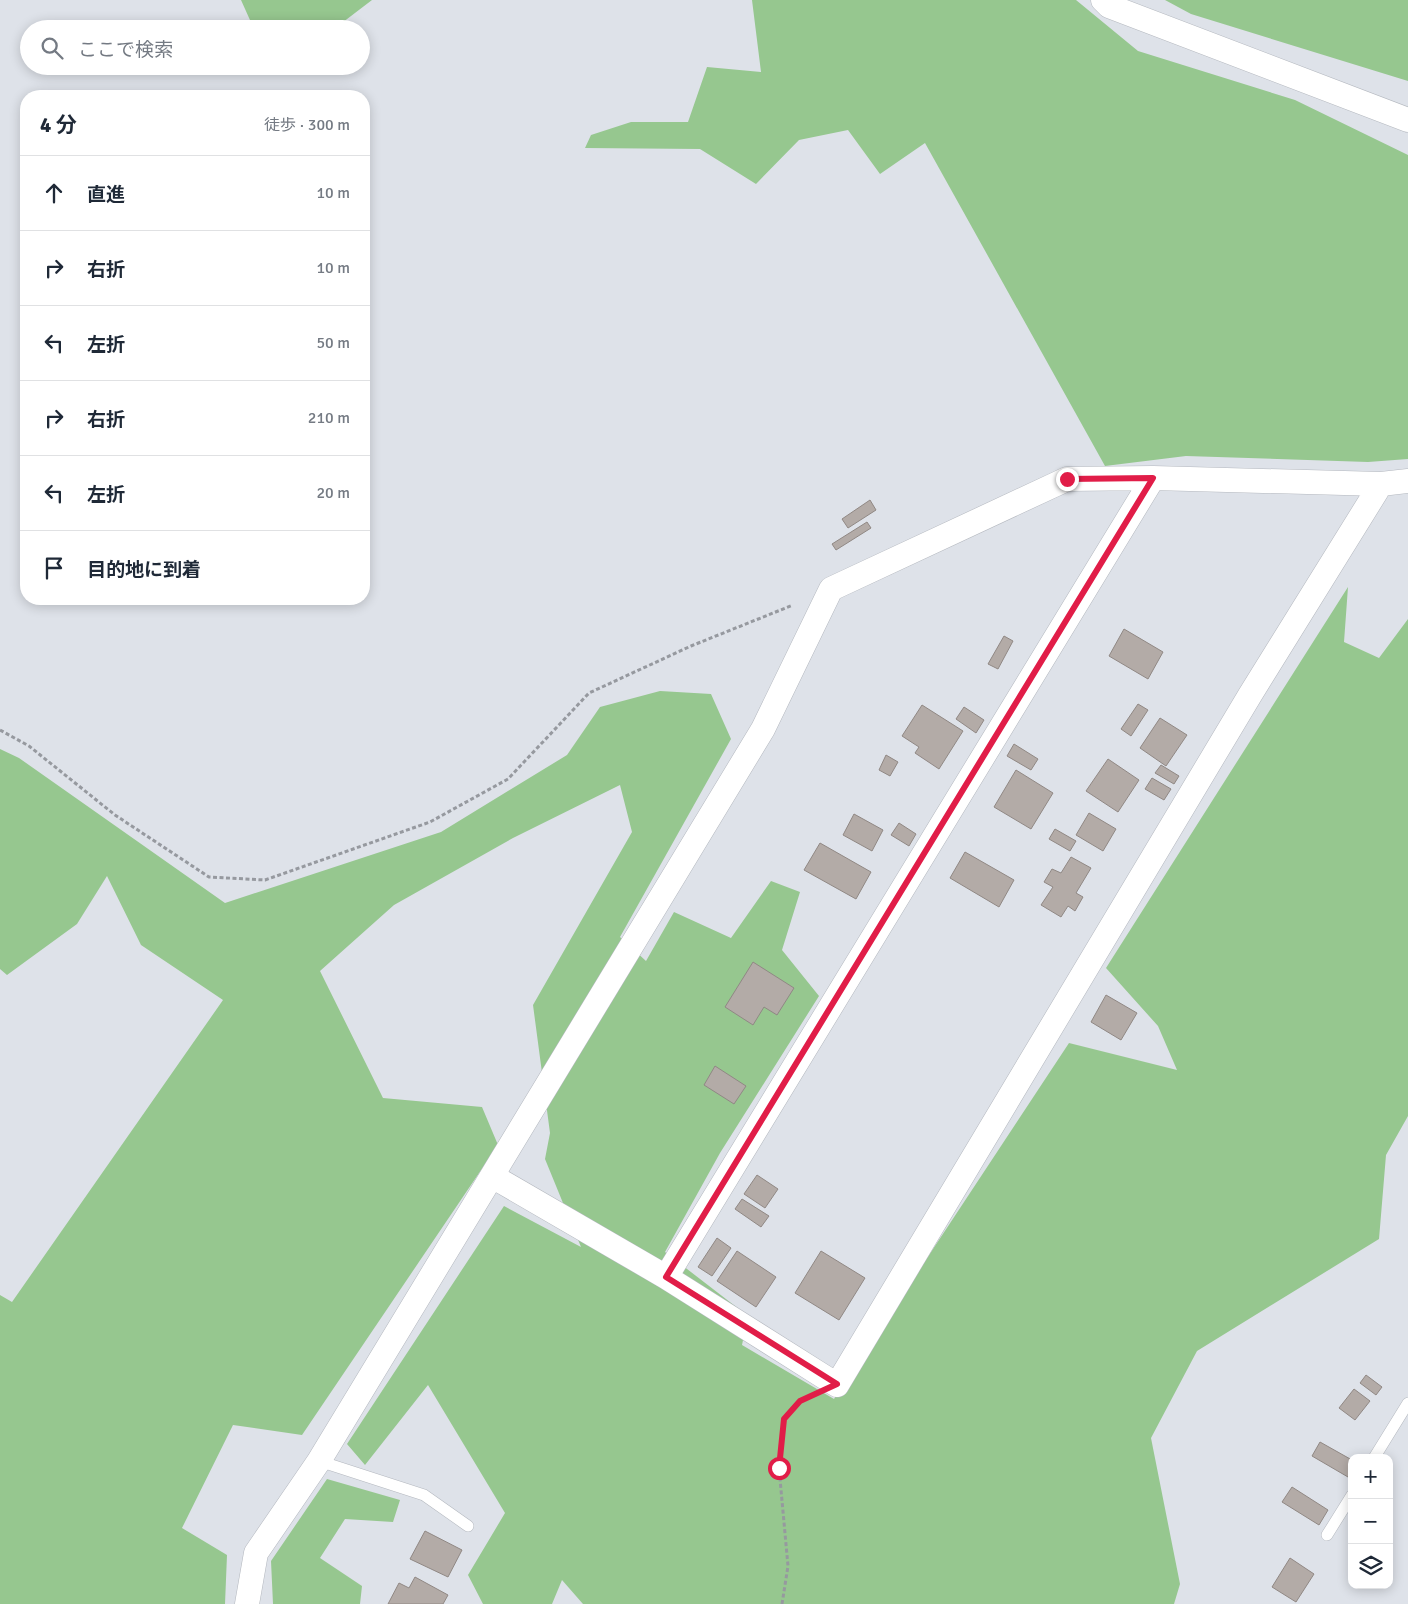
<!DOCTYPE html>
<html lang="ja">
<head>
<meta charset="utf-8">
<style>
	:root { --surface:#fff; --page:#f2f2f3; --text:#1f2937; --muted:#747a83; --line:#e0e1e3 }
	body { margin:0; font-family:Signika,"Noto Sans JP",sans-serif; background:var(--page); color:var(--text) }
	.controls { position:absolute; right:15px; bottom:15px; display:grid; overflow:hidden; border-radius:10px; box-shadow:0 2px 12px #0003 }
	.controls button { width:45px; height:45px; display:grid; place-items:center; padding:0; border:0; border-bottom:1px solid var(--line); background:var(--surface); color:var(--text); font:25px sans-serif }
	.stop { position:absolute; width:15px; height:15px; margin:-11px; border:4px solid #e11d48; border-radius:50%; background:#fff }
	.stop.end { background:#e11d48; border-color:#fff; box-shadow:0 1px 5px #0008 }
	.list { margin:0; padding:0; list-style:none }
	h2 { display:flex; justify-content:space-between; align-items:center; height:65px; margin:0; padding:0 20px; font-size:21px }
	h2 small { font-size:16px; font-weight:400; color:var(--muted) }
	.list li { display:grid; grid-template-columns:32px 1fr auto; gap:15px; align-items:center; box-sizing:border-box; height:75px; padding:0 20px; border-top:1px solid var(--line) }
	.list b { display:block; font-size:19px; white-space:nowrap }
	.list em { font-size:16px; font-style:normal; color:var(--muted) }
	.icon { flex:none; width:28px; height:28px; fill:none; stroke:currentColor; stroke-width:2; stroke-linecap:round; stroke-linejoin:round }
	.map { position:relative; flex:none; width:1408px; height:1604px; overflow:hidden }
	.search { position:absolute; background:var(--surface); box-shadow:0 2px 12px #0003; left:20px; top:20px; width:350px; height:55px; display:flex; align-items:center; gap:12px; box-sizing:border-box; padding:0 18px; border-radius:28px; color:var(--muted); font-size:19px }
	.panel { position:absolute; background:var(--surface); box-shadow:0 2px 12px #0003; left:20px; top:90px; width:350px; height:515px; border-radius:20px }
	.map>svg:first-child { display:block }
	.green { fill:#96c78f }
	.building { fill:#b3aba7; stroke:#908884 }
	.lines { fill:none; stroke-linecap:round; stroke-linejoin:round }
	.service-casing { stroke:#b4b8bf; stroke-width:12 }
	.minor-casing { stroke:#b4b8bf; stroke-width:25 }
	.path { stroke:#96999f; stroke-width:3; stroke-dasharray:4 2.5; stroke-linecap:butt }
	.service { stroke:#fff; stroke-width:11 }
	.minor { stroke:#fff; stroke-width:24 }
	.route { stroke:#e11d48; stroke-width:6 }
</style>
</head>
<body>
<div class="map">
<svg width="1408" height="1604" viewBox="0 0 1408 1604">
	<rect width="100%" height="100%" fill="#dee2e9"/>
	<path class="green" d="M241,0H372L334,29H254Z
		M752,0H1076L1138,51L1295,100L1408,155V459L1368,462L1186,456L1105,466L925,143L880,174L848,130L799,140L756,184L700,149L585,148L591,135L631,122H688L707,67L761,72Z
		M1165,0H1408V81L1191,14Z
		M1348,587L1344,642L1379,658L1408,619V1116L1386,1155L1379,1239L1197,1351L1151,1438L1180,1584L1174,1604H583L562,1580L552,1604H483L468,1575L505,1513L428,1385L365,1465L347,1444L504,1206L581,1247L545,1159L550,1133L533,1005L632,832L620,785L513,838L394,905L320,971L383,1098L482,1107L498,1145L302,1435L233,1425L182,1528L227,1555L225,1604H0V1295L12,1302L223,1000L141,945L107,876L77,924L7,975L0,969V749L19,758L225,903L441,832L567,755L600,707L660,691L711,694L731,739L620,937L646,961L674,912L731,938L771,881L800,892L782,950L819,996L720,1153L665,1252L748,1316L742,1345L834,1399L1069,1043L1177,1070L1158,1026L1106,968Z
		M327,1479L400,1500L393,1522L345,1519L320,1558L362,1586L360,1604H273L271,1561Z"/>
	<path class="building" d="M870,500L876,510L848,528L842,519Z
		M867,522L871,528L836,550L832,544Z
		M1124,629L1163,652L1148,679L1109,656Z
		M1004,636L1013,641L998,669L988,664Z
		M1138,704L1148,710L1131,736L1121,729Z
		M922,705L963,731L939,769L915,753L919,747L902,736Z
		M964,707L984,720L976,733L956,719Z
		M1160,718L1187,735L1166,766L1140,748Z
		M1014,744L1038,759L1031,770L1007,756Z
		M886,755L898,762L890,776L879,770Z
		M1108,759L1139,780L1118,812L1086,791Z
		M1161,765L1179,776L1174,784L1155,773Z
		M1016,770L1053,793L1031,829L994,807Z
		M1152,778L1171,789L1164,800L1145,789Z
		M1089,813L1116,829L1103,851L1076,835Z
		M854,814L883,830L872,851L843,835Z
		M899,823L916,834L909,846L891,835Z
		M1055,829L1076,841L1070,851L1049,839Z
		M820,843L871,872L856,899L804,870Z
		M965,852L1014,880L999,907L950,878Z
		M1071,857L1091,868L1076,893L1083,897L1075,911L1068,906L1061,917L1041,905L1053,887L1044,882L1052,869L1061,873Z
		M753,962L794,988L777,1015L764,1007L753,1025L725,1007Z
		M1106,995L1137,1013L1121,1040L1091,1022Z
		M715,1066L746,1086L734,1104L704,1085Z
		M757,1175L778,1189L765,1208L744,1194Z
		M742,1199L769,1216L761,1227L735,1209Z
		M717,1238L731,1248L712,1276L698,1267Z
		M737,1251L776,1277L756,1307L717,1281Z
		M821,1251L865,1278L839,1320L795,1293Z
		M1366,1375L1382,1387L1376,1395L1360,1383Z
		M1354,1389L1370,1401L1355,1420L1339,1408Z
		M1320,1442L1352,1460V1471L1348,1477L1312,1456Z
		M1292,1487L1328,1510L1319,1525L1282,1502Z
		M425,1531L462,1550L448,1577L410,1559Z
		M1290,1558L1314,1574L1296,1602L1272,1587Z
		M415,1577L448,1595L443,1604H388L399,1583L409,1588Z"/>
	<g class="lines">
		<defs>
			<path id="service" d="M1374,1458L1408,1403
				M319,1461L424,1495L468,1526
				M1327,1535L1352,1495"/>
			<path id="minor" d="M1103,0L1109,6L1408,120
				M492,1176L666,1277L837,1385L1250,695L1381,484
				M666,1277L1153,478
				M247,1604L256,1553L319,1461L763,729L831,589L1067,479L1153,478L1381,484L1408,481"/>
		</defs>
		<use href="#service" class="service-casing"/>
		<use href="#minor" class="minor-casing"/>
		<path class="path" d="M0,730L29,746L115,815L209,877L265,880L430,822L508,779L589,693L691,646L793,605
			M782,1604L788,1566L779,1468L784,1419L800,1401L806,1398"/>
		<use href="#service" class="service"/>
		<use href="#minor" class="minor"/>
	</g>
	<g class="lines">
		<path class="route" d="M779,1468L784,1419L800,1401L837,1384L666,1277L1153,478L1067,479"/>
	</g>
</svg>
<div class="controls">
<button>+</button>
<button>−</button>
<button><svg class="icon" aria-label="layers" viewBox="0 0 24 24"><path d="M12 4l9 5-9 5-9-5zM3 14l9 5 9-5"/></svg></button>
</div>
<div class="stop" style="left:779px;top:1468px"></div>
<div class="stop end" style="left:1067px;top:479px"></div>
<div class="search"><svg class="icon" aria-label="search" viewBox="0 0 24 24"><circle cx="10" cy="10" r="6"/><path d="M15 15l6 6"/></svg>ここで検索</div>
<section class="panel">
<h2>4 分<small>徒歩 · 300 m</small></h2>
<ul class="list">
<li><svg class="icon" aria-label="ahead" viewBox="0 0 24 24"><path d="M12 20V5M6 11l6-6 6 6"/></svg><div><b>直進</b></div><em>10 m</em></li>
<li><svg class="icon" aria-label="right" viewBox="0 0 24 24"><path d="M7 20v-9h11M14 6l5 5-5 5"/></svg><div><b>右折</b></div><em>10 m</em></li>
<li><svg class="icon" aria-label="left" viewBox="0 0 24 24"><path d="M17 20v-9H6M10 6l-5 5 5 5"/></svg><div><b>左折</b></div><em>50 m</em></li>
<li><svg class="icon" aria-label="right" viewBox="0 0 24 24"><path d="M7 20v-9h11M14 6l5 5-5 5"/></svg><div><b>右折</b></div><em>210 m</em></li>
<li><svg class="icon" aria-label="left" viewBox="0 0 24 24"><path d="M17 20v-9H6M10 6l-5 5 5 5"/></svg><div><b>左折</b></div><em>20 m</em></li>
<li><svg class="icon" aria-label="arrive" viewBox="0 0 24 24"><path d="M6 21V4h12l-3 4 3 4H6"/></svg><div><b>目的地に到着</b></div></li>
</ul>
</section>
</div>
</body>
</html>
